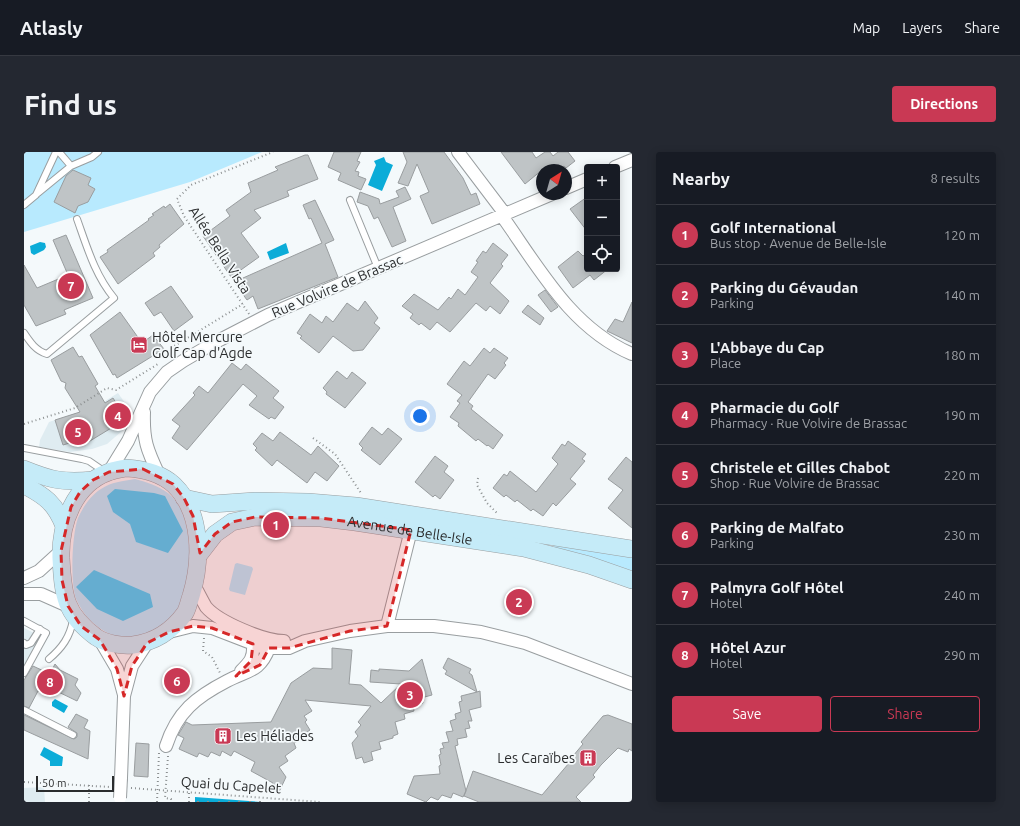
<!DOCTYPE html>
<html lang="en">
<head>
<meta charset="utf-8">
<style>
	:root { --surface:#171b24; --page:#242831; --text:#f1f3f6; --muted:#9ea1a6; --line:#363941; --accent:#c93954 }
	body { margin:0; font-family:Ubuntu,sans-serif; background:var(--page); color:var(--text) }
	.controls { position:absolute; right:12px; top:12px; display:grid; overflow:hidden; border-radius:4px; box-shadow:0 2px 10px #0003 }
	.controls button { width:36px; height:36px; display:grid; place-items:center; padding:0; border:0; border-bottom:1px solid var(--line); background:var(--surface); color:var(--text); font:20px sans-serif }
	.compass { position:absolute; left:512px; top:12px; width:36px; height:36px; border-radius:50%; background:var(--surface); box-shadow:0 2px 10px #0003; rotate:37deg }
	.scale { position:absolute; left:12px; bottom:10px; width:78px; box-sizing:border-box; padding-left:4px; border:2px solid #2b2d2e; border-top:0; font-size:11px; line-height:14px; white-space:nowrap; color:#2b2d2e; -webkit-text-stroke:3px #f4f9fb; paint-order:stroke }
	.you { position:absolute; left:396px; top:264px; width:14px; height:14px; margin:-10px; border:3px solid #fff; border-radius:50%; background:#1a73e8; box-shadow:0 0 0 6px #1a73e833 }
	.badge { display:grid; place-items:center; width:26px; height:26px; border-radius:50%; background:var(--accent); color:#fff; font-size:13px; font-weight:700 }
	.pin { position:absolute; translate:-50% -50%; border:2px solid #fff; box-shadow:0 1px 4px #0006 }
	.list { margin:0; padding:0; list-style:none }
	h2 { display:flex; justify-content:space-between; align-items:center; height:52px; margin:0; padding:0 16px; font-size:17px }
	h2 small { font-size:13px; font-weight:400; color:var(--muted) }
	.list li { display:grid; grid-template-columns:26px 1fr auto; gap:12px; align-items:center; box-sizing:border-box; height:60px; padding:0 16px; border-top:1px solid var(--line) }
	.list b { display:block; font-size:15px; white-space:nowrap }
	.list p { margin:0; font-size:13px; white-space:nowrap; color:var(--muted) }
	.list em { font-size:13px; font-style:normal; color:var(--muted) }
	.actions { display:flex; gap:8px; padding:12px 16px }
	.actions a { flex:1; padding:9px 0; border:1px solid var(--accent); border-radius:4px; text-align:center; font-size:14px; color:var(--accent) }
	.actions .main { background:var(--accent); color:#fff }
	.icon { flex:none; width:22px; height:22px; fill:none; stroke:currentColor; stroke-width:2; stroke-linecap:round; stroke-linejoin:round }
	.map { position:relative; flex:none; width:608px; height:650px; overflow:hidden; border-radius:4px }
	header { display:flex; align-items:center; gap:24px; box-sizing:border-box; height:56px; padding:0 20px; background:var(--surface); border-bottom:1px solid var(--line) }
	header strong { font-size:19px }
	nav { display:flex; gap:22px; margin-inline-start:auto; font-size:14px }
	.intro { display:flex; align-items:center; justify-content:space-between; box-sizing:border-box; height:96px; padding:0 24px }
	h1 { margin:0; font-size:28px }
	.button { padding:10px 18px; border-radius:4px; background:var(--accent); color:#fff; font-size:14px; font-weight:700 }
	main { display:flex; gap:24px; padding:0 24px }
	aside { flex:1; background:var(--surface); border-radius:4px; box-shadow:0 2px 10px #0003 }
	.map>svg:first-child { display:block }
	.built { fill:#dfecf1 }
	.green { fill:#b8eafe }
	.forest { fill:#49cffb }
	.water { fill:#0bacd8 }
	.building { fill:#bfc4c6; stroke:#999d9f }
	.lines { fill:none; stroke-linecap:round; stroke-linejoin:round }
	.lane-casing { stroke:#999ea0; stroke-width:8 }
	.street-casing { stroke:#999ea0; stroke-width:14 }
	.secondary-casing { stroke:#999ea0; stroke-width:18 }
	.path { stroke:#8c9091; stroke-width:2; stroke-dasharray:1 3; stroke-linecap:butt }
	.lane { stroke:#fff; stroke-width:6 }
	.street { stroke:#fff; stroke-width:12 }
	.secondary { stroke:#c5ebf8; stroke-width:17 }
	.street-bridge-casing { stroke:#999ea0; stroke-width:14; stroke-linecap:butt }
	.street-bridge { stroke:#fff; stroke-width:12 }
	.marked { fill:#d62828; fill-opacity:0.2; stroke:#d62828; stroke-width:3; stroke-dasharray:8 5; stroke-linejoin:round }
	.labels { text-anchor:middle; stroke-width:3.5; stroke-linejoin:round; paint-order:stroke }
	.street-label { font-size:14px; fill:#2b2d2e; stroke:#f4f9fb }
	.poi-label { font-size:14px; fill:#2b2d2e; stroke:#f4f9fb; text-anchor:start }
</style>
</head>
<body>
<header>
<strong>Atlasly</strong>
<nav><a>Map</a><a>Layers</a><a>Share</a></nav>
</header>
<div class="intro"><h1>Find us</h1><a class="button">Directions</a></div>
<main>
<div class="map">
<svg width="608" height="650" viewBox="0 0 608 650">
	<rect width="100%" height="100%" fill="#f4f9fb"/>
	<path class="built" d="M94,241L110,264L98,279L83,292L68,297L46,300L15,295L16,288L25,270L52,261L55,265Z
		M0,476L18,485L0,518Z
		M20,635L21,650H0V636Z"/>
	<path class="green" d="M0,0H238L166,30L0,80Z
		M111,327C123,330 134,334 144,341C166,358 167,400 164,424C162,435 160,449 153,459C135,484 101,496 74,475C71,472 66,469 63,465C59,460 55,453 52,447C46,430 48,382 54,366C59,355 67,343 77,337C87,330 99,329 111,327Z
		M531,392L608,405V424L529,399Z
		M213,411L228,415L229,417L221,443L206,439L205,437L211,412Z"/>
	<path class="forest" d="M91,337L130,341L141,344L159,379L144,401L112,390L106,372L89,360L83,344Z
		M70,418L126,442L129,455L99,469L73,457L52,435Z"/>
	<path class="water" d="M360,5L362,10L369,13L358,39L344,33L352,13L350,9Z
		M16,90L21,91L22,95L20,98L10,103L7,101L6,94Z
		M262,91L265,101L246,108L243,100Z
		M31,547L44,554L40,561L28,554V550Z
		M20,595L39,605L38,614H26V609L16,603Z
		M171,645L237,650H171Z"/>
	<path class="building" d="M310,0H337L333,9L336,10L331,19L335,20L334,24L342,27L337,38L314,28L317,21L304,15Z
		M379,0H420L439,26L447,43L452,41L456,52L408,72L396,44L405,40L393,12L384,34L374,31L383,10Z
		M477,0H508L512,6L521,0H526L529,4L534,0H544L551,9L542,16L540,14L535,18H518L501,32Z
		M281,3H284L294,27L263,39L265,44L230,58L237,66L217,81L235,105L207,125L179,84L206,64L202,58L227,40L224,31L254,18L251,15Z
		M49,18L67,26L64,33L71,37L64,50L54,54L51,61L30,50L42,24Z
		M381,35L387,47L369,55L382,89L368,95L354,65L350,67L344,54L333,50L336,40L355,47L356,52L375,45L372,39Z
		M563,45V79L546,57Z
		M291,48L310,88L301,92L314,125L234,157L229,144L223,148L210,130L298,91L287,66L285,67L279,53Z
		M146,52L160,72L135,93L136,95L129,101L131,104L94,132L76,105L84,100L83,98L125,68L124,67L130,63L128,62L140,54L141,56Z
		M42,83L69,146L40,158L42,162L12,174L0,153V113L13,136L44,123L29,88Z
		M469,91L484,103L477,112L479,114L466,131L485,149L476,162L466,154L462,159L452,151L426,180L413,170L406,178L397,171L395,173L386,166L389,162L378,154L390,142L414,158L425,145L427,147L434,137L441,143L454,125L447,120L454,110L452,109L459,99L462,101Z
		M554,99L559,104L563,101V117H584L570,128L566,123L549,136L534,115Z
		M147,134L169,165L150,179L137,160L130,164L121,151Z
		M521,138L534,155L527,160L514,143Z
		M341,149L354,166L350,171L356,176L339,198L329,199L309,184L295,201L276,186L278,184L273,181L286,162L298,171L302,164L309,170L323,151L334,159Z
		M608,150V191L583,179L591,167L599,170Z
		M504,153L520,166L516,173L498,160Z
		M96,160L118,191L129,183L140,197L93,226L91,222L89,223L66,183Z
		M49,195L55,205L58,204L74,232L71,234L81,251L89,246L102,267L61,292L59,287L39,293L31,268L56,260L41,236L42,231L37,229L27,208Z
		M460,196L466,201L470,196L484,206L480,211L482,213L471,227L464,222L444,250L449,254L447,257L479,283L469,297L464,293L463,294L454,287L452,289L434,274L435,271L426,265L436,251L433,249L438,243L423,232L440,209L446,214Z
		M208,211L217,218L222,212L255,239L249,246L260,255L251,267L247,265L245,267L225,253L233,244L219,232L163,298L148,286L156,274L148,268L171,243L169,241L175,234L184,241Z
		M313,219L323,227L328,220L342,231L321,256L302,242L303,240L299,236Z
		M348,275L358,283L364,276L378,287L356,313L337,298L339,296L335,292Z
		M256,280L287,303L294,294L315,314L303,329L291,320L283,331L253,308L248,314L231,298L233,296L229,292L238,281L249,289Z
		M544,289L562,302L558,307L561,309L546,327L552,332L532,354L529,351L519,364L509,357L507,359L493,348L491,350L482,343L480,345L469,336L480,322L483,324L486,319L512,340L534,312L528,306L538,292L541,294Z
		M411,304L424,314L420,320L430,328L416,347L411,343L409,345L391,330Z
		M602,305L608,310V376L584,356L599,338L584,327Z
		M308,496L328,498L325,532L337,533L357,551L377,532L346,530L347,518L355,519V517L385,519L398,507L408,543L397,546L399,551L389,554L390,559L380,562L381,567L371,570L374,582L369,584V586L355,590L357,597L347,600L349,608L340,611L338,605L332,607L328,591L334,584L331,580L337,573L334,570L347,554L281,548L288,559L280,564L283,568L281,570L286,578L273,587L274,589L270,591L272,596L261,604L264,609L255,615L262,625L255,640L247,636L249,631L227,619L231,610L210,599L207,604L198,599L196,604L187,600L184,605L175,601L173,605L155,597L160,586L154,583L162,570L168,573L247,570L267,531L289,516L308,517Z
		M424,506L447,517L445,521L448,523L453,540L456,539L457,555L445,558L448,569H444L446,576L441,577L443,585L433,587L434,593L431,594L442,639L439,645L429,641L427,646L418,643L414,648L407,645L402,650L383,642L390,624L416,622L415,614L417,613L415,603L417,602L416,597L420,596L418,591L425,590L422,580L429,579L426,569L432,567L431,562L437,560L435,550L438,549L437,544L453,540L421,522L423,519L419,516Z
		M31,512L36,518L54,527L51,533L57,541L53,549L20,533L17,540L14,539L5,556L0,554V528L9,514L26,522Z
		M52,562L64,568L60,576L66,579L64,607L0,578V563L50,587L53,585V581L44,575Z
		M584,563L608,572V599L605,597L604,600L594,596L577,613L569,623L571,625L552,645L557,650H455L440,644L449,619L518,643L545,611L544,610L559,592L557,590L579,564Z
		M112,591L125,592L124,625L110,624Z"/>
	<g class="lines">
		<defs>
			<path id="lane" d="M35,0L47,14L68,5L74,0
				M14,41L47,14
				M326,48L354,116
				M0,53L12,43L32,0
				M0,181C6,190 12,199 23,202L90,146C71,123 63,95 53,67
				M0,296L58,307L65,309L81,320
				M0,469L22,481L0,521
				M0,491L2,493L7,491L16,477
				M25,507C38,496 46,485 49,468
				M0,558L49,583"/>
			<path id="street" d="M434,0L481,62
				M591,15L608,8
				M542,36L563,27
				M478,64C515,116 547,176 608,202
				M120,260C119,288 123,298 135,323
				M85,320L104,289L126,240L143,220L159,209L188,192L244,163L528,42
				M0,426L15,419L37,399
				M170,433C174,440 178,448 182,455C195,470 240,489 260,489
				M0,442H17L44,454
				M363,474L387,378
				M145,480L169,474L188,476L240,496H265L281,489L326,479L363,474H410L457,480L501,491L608,532
				M76,488L93,517L100,543
				M217,519C226,510 230,506 229,492
				M142,594C153,560 172,545 203,529C224,518 236,520 245,496
				M97,626L100,544L108,514L123,491"/>
			<g id="secondary">
				<path d="M102,316C119,317 137,321 150,333C178,360 178,408 167,444C165,449 164,456 161,461C148,479 132,490 109,493C98,494 82,492 72,485C41,462 39,444 37,406C36,372 50,332 85,320C90,318 97,317 102,316Z"/>
				<path d="M0,317C27,328 39,331 69,328"/>
				<path d="M0,333C21,344 31,351 40,374"/>
				<path d="M160,346L188,352L231,349L284,350L332,354L608,397"/>
				<path id="s1" d="M174,404L191,382L208,370L231,365L297,366L331,370L500,396L565,413L608,428"/>
			</g>
		</defs>
		<use href="#lane" class="lane-casing"/>
		<use href="#street" class="street-casing"/>
		<use href="#secondary" class="secondary-casing"/>
		<path class="path" d="M225,162L160,64L153,47L167,33L249,0
			M146,204L147,196L219,152
			M0,272L51,256L83,236L92,238L134,212
			M289,286L311,302L337,341
			M454,326L453,333L463,351L474,362
			M180,486L179,499L188,505L196,521
			M144,604L141,646L147,647V650
			M0,630L87,635
			M107,636L296,650
			M65,650V633
			M133,650L135,601
			M165,650V640
			M174,650V646
			M184,650V646
			M195,650V647
			M205,650V647
			M215,650V648
			M226,650V649
			M236,650V649"/>
		<use href="#lane" class="lane"/>
		<use href="#street" class="street"/>
		<use href="#secondary" class="secondary"/>
		<defs>
			<path id="street-bridge" d="M96,646L97,626"/>
		</defs>
		<use href="#street-bridge" class="street-bridge-casing"/>
		<use href="#street-bridge" class="street-bridge"/>
	</g>
	<path class="marked" d="M119,317L149,332L160,346L169,364L176,401L191,382L208,370L231,365L297,366L387,378L363,474L326,479L265,496H245L236,513L212,524L227,509L229,492L188,476L169,474L145,480L123,491L108,514L100,544L93,517L76,488L57,474L44,454L38,428L37,399L47,355L56,340L69,328L85,320Z"/>
	<defs>
		<symbol id="hotel-square" viewBox="-11 -11 22 22"><rect x="-9" y="-9" width="18" height="18" rx="4" fill="#c93954" stroke="#f4f9fb"/><path d="M-6-4.5h1.5V1H6V5H4.5V3h-9V5H-6ZM-4 0a1.8 1.8 0 1 1 3.6 0ZM.5 0V-2.5h3Q6-2.5 6 0Z" fill="#fff"/></symbol>
		<symbol id="building-square" viewBox="-11 -11 22 22"><rect x="-9" y="-9" width="18" height="18" rx="4" fill="#c93954" stroke="#f4f9fb"/><path d="M-4-6H4V6H1V3H-1V6H-4ZM-2.5-4.3h1.7v1.8h-1.7ZM.8-4.3h1.7v1.8H.8ZM-2.5-1h1.7V.8h-1.7ZM.8-1h1.7V.8H.8Z" fill="#fff"/></symbol>
	</defs>
	<g fill-rule="evenodd">
		<use href="#hotel-square" x="105" y="183" width="20" height="20"/>
		<use href="#building-square" x="189" y="574" width="20" height="20"/>
		<use href="#building-square" x="554" y="596" width="20" height="20"/>
	</g>
	<g class="labels">
		<g class="street-label">
			<text transform="translate(196 98) rotate(57)" y="5">Allée Bella Vista</text>
			<text transform="translate(313 134) rotate(-23)" y="5">Rue Volvire de Brassac</text>
			<text dy="5" stroke="none"><textPath href="#s1" startOffset="228">Avenue de Belle-Isle</textPath></text>
			<text transform="translate(207 633) rotate(4)" y="5">Quai du Capelet</text>
		</g>
		<g class="poi-label">
			<text x="128" y="190">Hôtel Mercure<tspan x="128" dy="16">Golf Cap d'Agde</tspan></text>
			<text x="212" y="589">Les Héliades</text>
			<text x="551" y="611" text-anchor="end">Les Caraïbes</text>
		</g>
	</g>
</svg>
<div class="controls">
<button>+</button>
<button>−</button>
<button><svg class="icon" aria-label="locate" viewBox="0 0 24 24"><circle cx="12" cy="12" r="6"/><path d="M12 2v4M12 18v4M2 12h4M18 12h4"/></svg></button>
</div>
<svg class="compass" viewBox="-18 -18 36 36"><path d="M0-13l5 13h-10z" fill="#e53935"/><path d="M0 13l5-13h-10z" fill="#9ea1a6"/></svg>
<div class="scale">50 m</div>
<div class="you"></div>
<div class="pin badge" style="left:252px;top:373px">1</div>
<div class="pin badge" style="left:495px;top:450px">2</div>
<div class="pin badge" style="left:386px;top:543px">3</div>
<div class="pin badge" style="left:94px;top:264px">4</div>
<div class="pin badge" style="left:54px;top:280px">5</div>
<div class="pin badge" style="left:153px;top:529px">6</div>
<div class="pin badge" style="left:47px;top:134px">7</div>
<div class="pin badge" style="left:26px;top:530px">8</div>
</div>
<aside>
<h2>Nearby<small>8 results</small></h2>
<ul class="list">
<li><span class="badge">1</span><div><b>Golf International</b><p>Bus stop · Avenue de Belle-Isle</p></div><em>120 m</em></li>
<li><span class="badge">2</span><div><b>Parking du Gévaudan</b><p>Parking</p></div><em>140 m</em></li>
<li><span class="badge">3</span><div><b>L'Abbaye du Cap</b><p>Place</p></div><em>180 m</em></li>
<li><span class="badge">4</span><div><b>Pharmacie du Golf</b><p>Pharmacy · Rue Volvire de Brassac</p></div><em>190 m</em></li>
<li><span class="badge">5</span><div><b>Christele et Gilles Chabot</b><p>Shop · Rue Volvire de Brassac</p></div><em>220 m</em></li>
<li><span class="badge">6</span><div><b>Parking de Malfato</b><p>Parking</p></div><em>230 m</em></li>
<li><span class="badge">7</span><div><b>Palmyra Golf Hôtel</b><p>Hotel</p></div><em>240 m</em></li>
<li><span class="badge">8</span><div><b>Hôtel Azur</b><p>Hotel</p></div><em>290 m</em></li>
</ul>
<div class="actions"><a class="main">Save</a><a>Share</a></div>
</aside>
</main>
</body>
</html>
